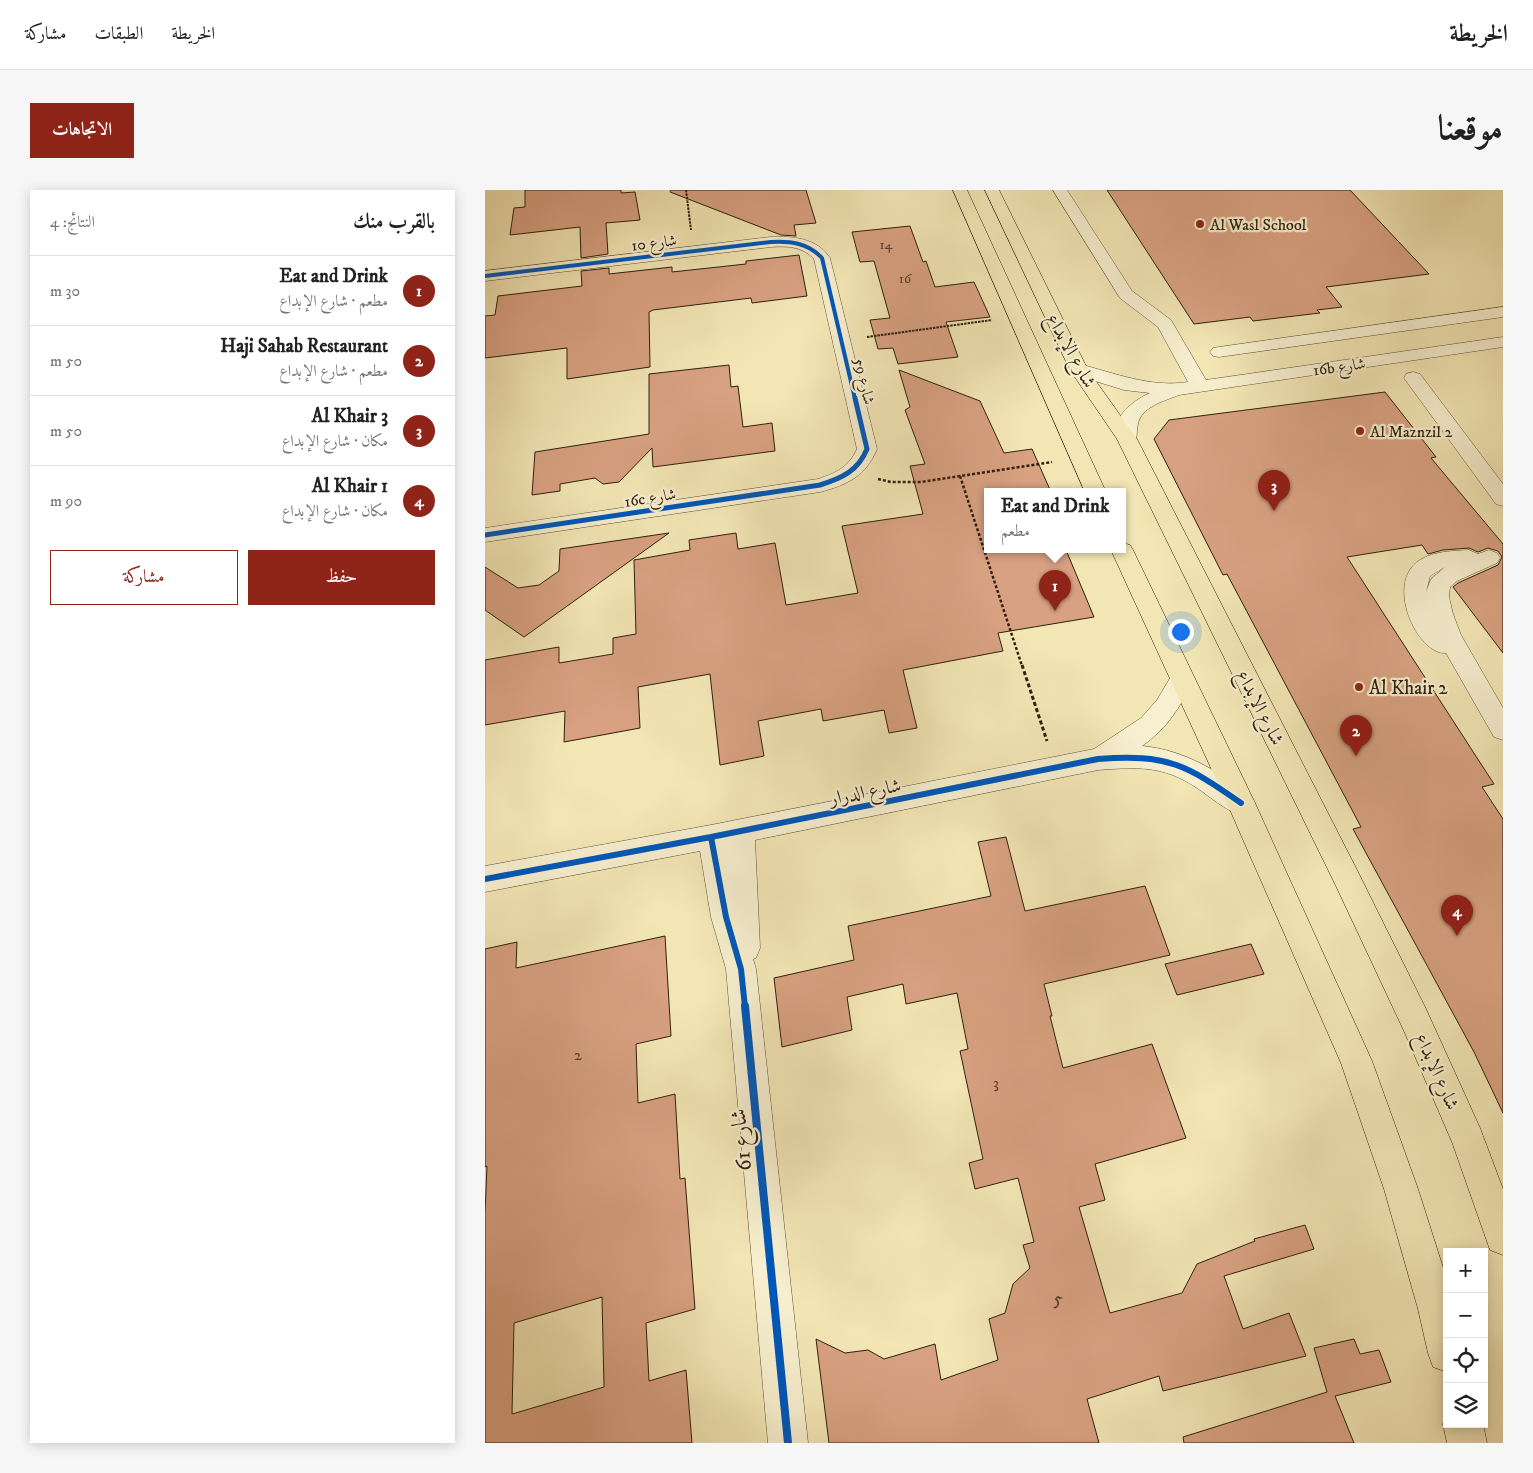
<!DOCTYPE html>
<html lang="ar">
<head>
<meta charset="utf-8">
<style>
	:root { --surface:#fff; --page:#f6f6f6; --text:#222; --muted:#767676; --line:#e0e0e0; --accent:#8f2418 }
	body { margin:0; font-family:"IM FELL DW Pica",Amiri,serif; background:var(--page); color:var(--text); direction:rtl }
	.controls { position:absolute; right:15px; bottom:15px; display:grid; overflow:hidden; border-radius:0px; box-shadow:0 2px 12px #0003 }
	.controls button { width:45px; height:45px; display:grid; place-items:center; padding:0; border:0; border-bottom:1px solid var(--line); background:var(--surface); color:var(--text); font:25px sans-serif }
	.you { position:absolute; left:695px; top:441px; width:18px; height:18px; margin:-12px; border:4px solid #fff; border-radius:50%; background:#1a73e8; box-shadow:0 0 0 8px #1a73e833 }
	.badge { display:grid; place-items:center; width:32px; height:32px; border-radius:50%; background:var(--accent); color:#fff; font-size:16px; font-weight:700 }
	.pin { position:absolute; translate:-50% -41px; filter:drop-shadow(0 1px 2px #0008) }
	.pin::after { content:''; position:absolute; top:26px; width:18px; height:15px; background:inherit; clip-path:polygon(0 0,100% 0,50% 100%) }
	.popup { position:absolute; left:499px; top:298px; width:142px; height:65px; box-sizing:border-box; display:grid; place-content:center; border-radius:0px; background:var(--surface); filter:drop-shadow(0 1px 4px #0005); font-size:16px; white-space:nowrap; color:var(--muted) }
	.popup b { font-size:19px; color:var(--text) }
	.popup::after { content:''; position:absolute; left:50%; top:100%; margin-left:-10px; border:10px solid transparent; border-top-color:var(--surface) }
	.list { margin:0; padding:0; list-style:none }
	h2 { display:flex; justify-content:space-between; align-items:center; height:65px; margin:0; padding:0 20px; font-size:21px }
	h2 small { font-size:16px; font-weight:400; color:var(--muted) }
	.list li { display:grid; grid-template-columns:32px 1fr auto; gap:15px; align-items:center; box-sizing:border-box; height:70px; padding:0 20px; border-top:1px solid var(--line) }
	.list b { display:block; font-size:19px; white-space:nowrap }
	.list p { margin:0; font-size:16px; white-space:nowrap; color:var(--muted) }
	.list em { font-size:16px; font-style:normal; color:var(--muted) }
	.actions { display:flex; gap:10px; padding:15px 20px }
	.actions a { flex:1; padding:11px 0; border:1px solid var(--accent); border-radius:0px; text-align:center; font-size:18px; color:var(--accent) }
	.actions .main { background:var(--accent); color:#fff }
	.icon { flex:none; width:28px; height:28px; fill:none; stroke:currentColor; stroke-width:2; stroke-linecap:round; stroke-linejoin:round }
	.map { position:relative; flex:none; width:1018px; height:1253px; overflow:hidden; direction:ltr; border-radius:0px }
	header { display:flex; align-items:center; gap:30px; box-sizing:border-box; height:70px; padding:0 25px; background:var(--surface); border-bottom:1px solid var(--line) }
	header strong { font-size:24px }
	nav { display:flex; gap:28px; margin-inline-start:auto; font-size:18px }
	.intro { display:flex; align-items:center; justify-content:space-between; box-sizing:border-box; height:120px; padding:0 30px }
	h1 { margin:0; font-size:35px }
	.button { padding:12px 22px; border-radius:0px; background:var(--accent); color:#fff; font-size:18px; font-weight:700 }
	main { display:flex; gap:30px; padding:0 30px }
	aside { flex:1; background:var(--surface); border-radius:0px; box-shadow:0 2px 12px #0003 }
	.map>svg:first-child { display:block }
	.building { fill:#d8a181; stroke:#2e200e; fill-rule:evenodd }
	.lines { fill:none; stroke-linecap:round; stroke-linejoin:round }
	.minor-casing { stroke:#5f5238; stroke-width:1 }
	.major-casing { stroke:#2e200e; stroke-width:1 }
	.path-far2 { stroke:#2e200e; stroke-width:2; stroke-dasharray:2.5 1; stroke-linecap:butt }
	.path-far1 { stroke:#2e200e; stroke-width:2.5; stroke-dasharray:3 2; stroke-linecap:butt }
	.path { stroke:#2e200e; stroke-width:3; stroke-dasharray:4 2.5; stroke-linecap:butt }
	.minor { fill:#f7efcf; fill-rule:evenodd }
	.major { fill:#f3e6b5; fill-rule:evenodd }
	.cycleway-far3-casing { stroke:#f7efcf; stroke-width:5.5 }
	.cycleway-far2-casing { stroke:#f7efcf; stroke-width:8 }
	.cycleway-far1-casing { stroke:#f7efcf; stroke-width:9 }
	.cycleway-casing { stroke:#f7efcf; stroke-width:11 }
	.cycleway-far3 { stroke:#0057b8; stroke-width:4 }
	.cycleway-far2 { stroke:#0057b8; stroke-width:5 }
	.cycleway-far1 { stroke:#0057b8; stroke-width:6 }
	.cycleway { stroke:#0057b8; stroke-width:8 }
	.poi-dot { fill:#8f2418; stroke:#f7efcf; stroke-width:2 }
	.labels { text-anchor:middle; stroke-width:4.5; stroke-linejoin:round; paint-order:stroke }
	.far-number-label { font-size:14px; fill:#58402b }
	.far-poi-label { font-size:16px; fill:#2e200e; stroke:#f7efcf; text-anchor:start }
	.far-street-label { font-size:16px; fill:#2e200e; stroke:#f7efcf }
	.number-label { font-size:16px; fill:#58402b }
	.street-label { font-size:19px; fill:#2e200e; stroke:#f7efcf }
	.poi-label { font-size:19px; fill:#2e200e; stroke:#f7efcf; text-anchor:start }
	.near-number-label { font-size:19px; fill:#58402b }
	.near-street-label { font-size:22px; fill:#2e200e; stroke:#f7efcf }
</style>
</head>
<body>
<header>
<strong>الخريطة</strong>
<nav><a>الخريطة</a><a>الطبقات</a><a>مشاركة</a></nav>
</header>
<div class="intro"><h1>موقعنا</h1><a class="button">الاتجاهات</a></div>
<main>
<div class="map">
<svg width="1018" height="1253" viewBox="0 0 1018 1253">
	<rect width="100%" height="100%" fill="#f3e6b5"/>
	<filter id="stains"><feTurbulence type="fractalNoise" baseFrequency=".004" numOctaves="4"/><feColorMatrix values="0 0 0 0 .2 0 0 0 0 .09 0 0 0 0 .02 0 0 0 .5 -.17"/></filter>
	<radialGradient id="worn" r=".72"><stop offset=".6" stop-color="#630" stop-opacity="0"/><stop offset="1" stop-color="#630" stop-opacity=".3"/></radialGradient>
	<path class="building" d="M40,0H136V3L150,2L155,30L121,33L123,64L96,68L95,37L25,45L29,18L40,17Z
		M186,0H321L331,33L309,35L311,46L296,45L185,2Z
		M622,0H865L944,84L841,97L857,117L832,120L835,123L768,131L765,127L709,134Z
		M425,36L438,72L441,71L450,97L489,92L505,127L461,132L473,167L413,174L408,158L393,159L385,130L405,128L389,71L375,72L367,42Z
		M314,65L322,106L267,113L266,108L168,120L164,122L165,177L82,189V158L0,168V126L10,125L13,106L97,96L96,81L124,78V84L187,77V82L261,74V71Z
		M244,175L246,197L253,196L258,237L287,233L290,261L168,277L167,258L134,292L118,294L110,288L75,294V301L47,305L50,262L164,244V184Z
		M414,180L495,211L519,263L547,259L566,302H502V360H581L609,427L513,443L518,461L418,480L432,538L404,543L399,520L338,531L336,519L273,531L279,566L235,575L225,484L153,497L155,538L79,552L80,521L0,535V470L74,457V473L128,464V448L151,444L149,370L205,360L204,350L251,343L253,359L290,353L301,415L373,403L357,336L438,324L425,276L440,274L420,220L425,217Z
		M900,202L951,267L946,268L1018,354V463L968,397L973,393L1013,375L1017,367L1013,361L1003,358L993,362L984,358L958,360L943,364L937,355L862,367L1009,594L997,597L1018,629V923L989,862L868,639L876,637L742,384L738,385L669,249L684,230Z
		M184,343L39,447L0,420V377L33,398L54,395L74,381L75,359Z
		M521,647L540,721L660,696L685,765L559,794L567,826H565L578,878L667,854L701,948L610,974L620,1010L594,1017L625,1123L697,1103L712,1074L770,1051L769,1049L820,1035L829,1059L739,1086L758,1139L804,1123L821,1166L678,1201L674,1186L602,1209L614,1253H344L331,1149L360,1163L383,1160L399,1169L450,1154L456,1190L513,1170L504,1129L520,1123L528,1094L545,1078L538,1055L549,1052L533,988L490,999L484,973L498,969L475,861L483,859L472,803L421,814L418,794L362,807L367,840L297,857L289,788L369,770L363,736L506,706L493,652Z
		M180,746L186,846L151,854L153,913L190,904L195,989L200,988L210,1119L161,1133L164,1191L201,1180L207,1253H0V1023L2,976L0,977V759L32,752L31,778ZM117,1107L119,1197L27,1224L29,1133Z
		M766,754L779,784L692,805L680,774Z
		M869,1149L875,1164L894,1160L906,1192L850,1206L869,1253H699L698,1247L842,1202L829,1158Z"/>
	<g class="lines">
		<defs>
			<path id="minor" d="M568,0H582L647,101L686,130L721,190L1018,147V157L694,205C679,211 656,217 653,234C651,241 653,247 649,253L642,255L635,253C620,232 648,210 665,203L639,200L587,184L585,180L587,176L594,174C630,183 665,198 703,192L673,137L635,108Z
				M286,47C308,46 332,48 345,68L392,259C381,286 362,295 335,302L0,352V338L333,289C351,283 364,277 372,259L329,69C317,56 302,56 286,57L0,91V81Z
				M1018,117V127L734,167L728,166L725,162L728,158L734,157Z
				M928,182L935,184L1018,294V316L1011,314L919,188L921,184Z
				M984,360L993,364L1004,360L1012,363L1015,368L1012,373L972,391L965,397L964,407L968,424L976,445L1018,518V550L1009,547L961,463C932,465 899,392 935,370C949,361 968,361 984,360ZM960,377L946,389L941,402L945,386Z
				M697,481L706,483L709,490C695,517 682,539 657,556C690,559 719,573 747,592C756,599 765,603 770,613L766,621C762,622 758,624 755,624C742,622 723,605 712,598C678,575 652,577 613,580L270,650L275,758L271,768L268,769L271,779L323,1253H283L241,779L226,727L215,661L0,702V676L226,635L609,559L656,528L672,510L688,483Z"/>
			<path id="major" d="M468,0H482L621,302H600Z
				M500,0H514L603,180L652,249L871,678L941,819L995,938L1018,999V1065L1005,1060L967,952L919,841L851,696L632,249L585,180Z
				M638,353L645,355L648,360L770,613L887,871L933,999L962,1090V1182L948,1177L943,1163L933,1119L899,999L856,873L742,613L626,360H638Z
				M962,1225V1234H998L1002,1253H962L958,1234Z"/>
		</defs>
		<use href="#minor" class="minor-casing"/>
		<use href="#major" class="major-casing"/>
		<path class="path-far2" d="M201,0L206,40
			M382,147L507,130"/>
		<path class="path-far1" d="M475,286L537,476
			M393,289L406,292H436L567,272"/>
		<path class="path" d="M537,475L562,551"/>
		<use href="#minor" class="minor"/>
		<use href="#major" class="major"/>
		<defs>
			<path id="cycleway-far3" d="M0,86L286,52C306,51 323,53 337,68L370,209"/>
			<path id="cycleway-far2" d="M0,345L335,295C357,288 373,281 382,259L370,208"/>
			<path id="cycleway-far1" d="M226,647L241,727L256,779L260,817
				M0,689L226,647L613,569C683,564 700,574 756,613"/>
			<path id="cycleway" d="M260,816L303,1253"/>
		</defs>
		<use href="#cycleway-far3" class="cycleway-far3-casing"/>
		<use href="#cycleway-far2" class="cycleway-far2-casing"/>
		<use href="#cycleway-far1" class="cycleway-far1-casing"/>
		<use href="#cycleway" class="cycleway-casing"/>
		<use href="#cycleway-far3" class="cycleway-far3"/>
		<use href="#cycleway-far2" class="cycleway-far2"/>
		<use href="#cycleway-far1" class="cycleway-far1"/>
		<use href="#cycleway" class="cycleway"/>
	</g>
	<g class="poi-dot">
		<circle cx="715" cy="34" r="5"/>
		<circle cx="875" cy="241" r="5"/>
		<circle cx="874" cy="497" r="5"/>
	</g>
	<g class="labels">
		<g class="far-number-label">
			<text x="401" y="59">14</text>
			<text x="420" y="93">16</text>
		</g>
		<g class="far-poi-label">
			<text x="725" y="40">Al Wasl School</text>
			<text x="885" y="247">Al Maznzil 2</text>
		</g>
		<g class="far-street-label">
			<text transform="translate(169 52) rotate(-7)" y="6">شارع 10</text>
			<text transform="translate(854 176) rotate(-8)" y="6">16b شارع</text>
			<text transform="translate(380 191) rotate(77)" y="6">شارع 59</text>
			<text transform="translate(165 307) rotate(-9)" y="6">16c شارع</text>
		</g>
		<g class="number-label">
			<text x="93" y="870">2</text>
			<text x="511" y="898">3</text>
		</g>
		<g class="street-label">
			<text transform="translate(587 160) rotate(61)" y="7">شارع الإبداع</text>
			<text transform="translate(776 517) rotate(63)" y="7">شارع الإبداع</text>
			<text transform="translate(380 601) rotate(-11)" y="7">شارع الدرار</text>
			<text transform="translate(953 881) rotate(66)" y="7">شارع الإبداع</text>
		</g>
		<g class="poi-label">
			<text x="884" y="504">Al Khair 2</text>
		</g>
		<g class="near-number-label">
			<text x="573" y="1115">5</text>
		</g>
		<g class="near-street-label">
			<text transform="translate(255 950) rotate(-96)" y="8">شارع 61</text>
		</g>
	</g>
	<rect width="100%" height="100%" filter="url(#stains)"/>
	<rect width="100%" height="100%" fill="url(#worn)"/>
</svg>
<div class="controls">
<button>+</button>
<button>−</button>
<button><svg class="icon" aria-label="locate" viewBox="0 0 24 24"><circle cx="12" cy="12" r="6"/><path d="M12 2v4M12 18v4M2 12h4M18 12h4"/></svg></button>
<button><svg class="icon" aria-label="layers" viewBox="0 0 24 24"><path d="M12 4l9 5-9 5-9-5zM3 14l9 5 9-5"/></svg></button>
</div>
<div class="you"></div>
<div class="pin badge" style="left:570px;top:421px">1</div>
<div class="popup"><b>Eat and Drink</b>مطعم</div>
<div class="pin badge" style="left:871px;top:566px">2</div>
<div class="pin badge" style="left:789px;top:321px">3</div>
<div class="pin badge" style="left:972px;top:746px">4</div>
</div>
<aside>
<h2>بالقرب منك<small>النتائج: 4</small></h2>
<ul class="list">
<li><span class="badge">1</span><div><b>Eat and Drink</b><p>مطعم · شارع الإبداع</p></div><em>30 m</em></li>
<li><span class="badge">2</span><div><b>Haji Sahab Restaurant</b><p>مطعم · شارع الإبداع</p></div><em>50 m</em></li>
<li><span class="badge">3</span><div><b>Al Khair 3</b><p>مكان · شارع الإبداع</p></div><em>50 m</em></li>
<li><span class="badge">4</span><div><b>Al Khair 1</b><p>مكان · شارع الإبداع</p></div><em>90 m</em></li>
</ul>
<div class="actions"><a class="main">حفظ</a><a>مشاركة</a></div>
</aside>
</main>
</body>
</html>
